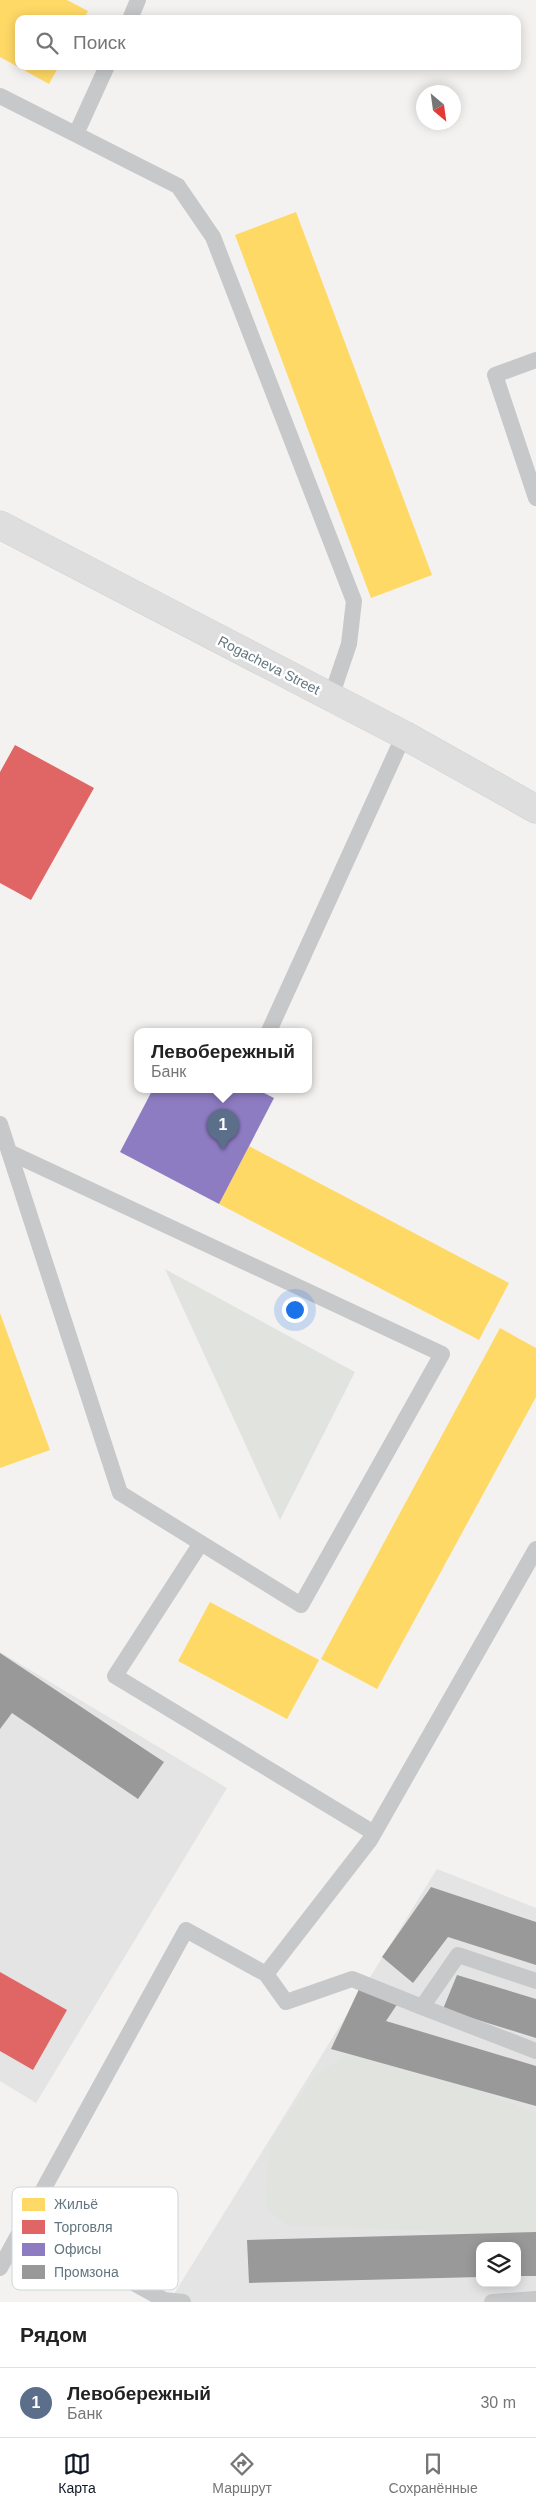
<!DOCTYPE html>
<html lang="ru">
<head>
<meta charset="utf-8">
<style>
	:root { --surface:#fff; --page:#f2f2f2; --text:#222; --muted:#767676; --line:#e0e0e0; --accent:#111827 }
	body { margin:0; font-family:Helvetica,sans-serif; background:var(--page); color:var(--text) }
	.controls { position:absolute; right:15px; bottom:15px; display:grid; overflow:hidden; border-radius:10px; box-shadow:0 2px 12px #0003 }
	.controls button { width:45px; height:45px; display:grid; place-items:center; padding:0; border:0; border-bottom:1px solid var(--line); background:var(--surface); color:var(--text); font:25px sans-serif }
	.compass { position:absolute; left:416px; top:85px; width:45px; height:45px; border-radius:50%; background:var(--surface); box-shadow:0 2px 12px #0003; rotate:151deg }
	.you { position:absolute; left:294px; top:1309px; width:18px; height:18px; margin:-12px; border:4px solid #fff; border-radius:50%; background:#1a73e8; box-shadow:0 0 0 8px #1a73e833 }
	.badge { display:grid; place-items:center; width:32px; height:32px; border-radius:50%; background:var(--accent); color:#fff; font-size:16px; font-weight:700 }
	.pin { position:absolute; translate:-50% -41px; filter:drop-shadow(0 1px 2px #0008) }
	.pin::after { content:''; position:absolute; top:26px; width:18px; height:15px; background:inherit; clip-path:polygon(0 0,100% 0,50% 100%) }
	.popup { position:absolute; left:134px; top:1028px; width:178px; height:65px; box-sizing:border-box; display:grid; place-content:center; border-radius:10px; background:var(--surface); filter:drop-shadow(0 1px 4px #0005); font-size:16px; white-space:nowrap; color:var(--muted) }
	.popup b { font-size:19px; color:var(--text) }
	.popup::after { content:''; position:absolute; left:50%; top:100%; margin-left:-10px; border:10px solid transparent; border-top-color:var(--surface) }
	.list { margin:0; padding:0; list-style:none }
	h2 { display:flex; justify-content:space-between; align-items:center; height:65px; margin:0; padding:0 20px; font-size:21px }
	h2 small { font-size:16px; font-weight:400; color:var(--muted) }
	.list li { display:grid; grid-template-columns:32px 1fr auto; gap:15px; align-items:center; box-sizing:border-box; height:70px; padding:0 20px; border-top:1px solid var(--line) }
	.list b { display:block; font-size:19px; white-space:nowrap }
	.list p { margin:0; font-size:16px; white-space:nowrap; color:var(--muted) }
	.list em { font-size:16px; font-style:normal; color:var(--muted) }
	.icon { flex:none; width:28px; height:28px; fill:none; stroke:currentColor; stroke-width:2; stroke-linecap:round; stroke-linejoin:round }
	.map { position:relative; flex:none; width:536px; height:2302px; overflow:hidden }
	.search { position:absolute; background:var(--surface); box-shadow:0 2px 12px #0003; left:15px; right:15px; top:15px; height:55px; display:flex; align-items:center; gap:12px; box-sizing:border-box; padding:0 18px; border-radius:10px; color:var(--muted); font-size:19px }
	.sheet { height:135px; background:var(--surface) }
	nav { display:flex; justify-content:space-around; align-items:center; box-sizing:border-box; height:70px; border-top:1px solid var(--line); background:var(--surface); font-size:14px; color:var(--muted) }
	nav a { display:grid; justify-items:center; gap:2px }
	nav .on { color:var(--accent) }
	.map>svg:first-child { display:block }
	.built { fill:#e3e4e3; fill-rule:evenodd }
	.green { fill:#e1e4de }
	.homes { fill:#ffd966 }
	.shops { fill:#e06666 }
	.offices { fill:#8e7cc3 }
	.industry { fill:#999 }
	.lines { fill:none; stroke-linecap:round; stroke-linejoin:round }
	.secondary-casing { stroke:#cfd0d0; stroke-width:29 }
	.lane { stroke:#c7c8c9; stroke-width:16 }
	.secondary { stroke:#dddedd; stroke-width:28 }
	.labels { text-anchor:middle; stroke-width:5; stroke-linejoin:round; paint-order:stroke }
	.street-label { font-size:14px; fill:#637680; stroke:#fff }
	.key { fill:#fff; stroke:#d0d6d9; stroke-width:1 }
	.key-label { font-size:14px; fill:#637680 }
</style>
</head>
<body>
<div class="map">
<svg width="536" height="2302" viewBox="0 0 536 2302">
	<rect width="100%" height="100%" fill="#f3f2f0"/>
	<path class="built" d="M0,1652L227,1788L36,2103L0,2081Z
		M437,1869L536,1908V2302H169ZM480,2246H517V2283H480Z"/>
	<path class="green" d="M165,1269L355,1372L280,1520Z
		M345,2056H400L536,2114V2236L286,2225L266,2208L267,2174L271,2140L315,2075Z"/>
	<path class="homes" d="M0,0H67L88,11L84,19H19V66H59L49,84L0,57Z
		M296,212L432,575L371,598L235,235Z
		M249,1146L509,1283L479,1340L219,1204Z
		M0,1313L50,1450L0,1468Z
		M500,1328L536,1348V1397L377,1689L321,1659Z
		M210,1602L319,1660L287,1719L178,1661Z"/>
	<path class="shops" d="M15,745L94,788L31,900L0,883V772Z
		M0,1972L67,2010L33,2070L0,2051Z"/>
	<path class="offices" d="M153,1089H256L274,1098L219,1204L120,1152Z"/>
	<path class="industry" d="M0,1653L164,1762L138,1799L12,1713L0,1729Z
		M431,1887L536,1922V1965L448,1937L413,1983L382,1957Z
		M457,1975L536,1999V2038L443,2009Z
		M360,1987L400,2000L386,2021L536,2066V2106L331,2049Z
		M536,2232V2276H517V2246H480V2277L249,2283L247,2240Z"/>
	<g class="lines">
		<defs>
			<path id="secondary" d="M0,525L404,735L536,809"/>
		</defs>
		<use href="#secondary" class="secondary-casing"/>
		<path class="lane" d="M130,19L138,0
			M0,96L178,186L213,237L354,601L349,644L331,697
			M76,134L107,66
			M536,360L495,375L536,498
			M269,1031L404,735
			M0,1124L120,1493L301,1605L442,1354L9,1152
			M201,1543L115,1676L374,1833
			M266,1974L370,1840L536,1549
			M536,1981L458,1955L422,2007L536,2051
			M25,2222L164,2300L183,2302
			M0,2268L186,1930L266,1974L286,2002L352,1979L422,2007
			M492,2302L536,2299"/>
		<use href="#secondary" class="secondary"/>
	</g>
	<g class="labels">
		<g class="street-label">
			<text transform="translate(269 665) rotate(27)" y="5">Rogacheva Street</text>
		</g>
	</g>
	<rect x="12" y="2187" width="166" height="103" rx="8" class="key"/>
	<rect x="22" y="2198" width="23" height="13" fill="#ffd966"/>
	<rect x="22" y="2220" width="23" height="14" fill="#e06666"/>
	<rect x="22" y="2243" width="23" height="13" fill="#8e7cc3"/>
	<rect x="22" y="2265" width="23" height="14" fill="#999"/>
	<g class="key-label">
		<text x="54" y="2209">Жильё</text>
		<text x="54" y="2232">Торговля</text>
		<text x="54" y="2254">Офисы</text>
		<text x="54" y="2277">Промзона</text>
	</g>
</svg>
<div class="controls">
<button><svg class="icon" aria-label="layers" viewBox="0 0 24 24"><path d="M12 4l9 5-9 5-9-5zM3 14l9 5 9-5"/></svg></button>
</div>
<svg class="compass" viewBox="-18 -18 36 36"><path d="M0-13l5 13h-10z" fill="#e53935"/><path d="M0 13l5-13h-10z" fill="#767676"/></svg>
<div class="you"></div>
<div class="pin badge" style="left:223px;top:1150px;background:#5c6f8a">1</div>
<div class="popup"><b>Левобережный</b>Банк</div>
<div class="search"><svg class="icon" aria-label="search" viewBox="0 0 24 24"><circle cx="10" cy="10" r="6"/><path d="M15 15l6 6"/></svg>Поиск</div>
</div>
<section class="sheet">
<h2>Рядом<small></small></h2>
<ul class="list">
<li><span class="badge" style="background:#5c6f8a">1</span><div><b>Левобережный</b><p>Банк</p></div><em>30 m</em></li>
</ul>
</section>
<nav>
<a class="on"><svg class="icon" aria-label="map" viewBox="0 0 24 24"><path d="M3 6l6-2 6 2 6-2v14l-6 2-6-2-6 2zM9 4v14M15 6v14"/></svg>Карта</a>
<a><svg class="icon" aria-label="directions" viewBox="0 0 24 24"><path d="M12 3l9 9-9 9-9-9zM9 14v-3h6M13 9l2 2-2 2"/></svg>Маршрут</a>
<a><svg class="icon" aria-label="saved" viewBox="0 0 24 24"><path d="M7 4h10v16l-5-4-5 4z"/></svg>Сохранённые</a>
</nav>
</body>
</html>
